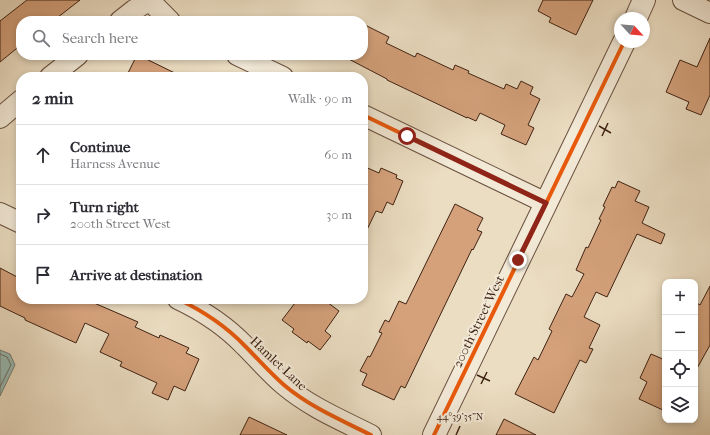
<!DOCTYPE html>
<html lang="en">
<head>
<meta charset="utf-8">
<style>
	:root { --surface:#fff; --page:#f2f2f3; --text:#2b2b33; --muted:#7c7c81; --line:#e1e1e2 }
	body { margin:0; font-family:"IM FELL French Canon",serif; background:var(--page); color:var(--text) }
	.controls { position:absolute; right:12px; bottom:12px; display:grid; overflow:hidden; border-radius:8px; box-shadow:0 2px 6px #0003 }
	.controls button { width:36px; height:36px; display:grid; place-items:center; padding:0; border:0; border-bottom:1px solid var(--line); background:var(--surface); color:var(--text); font:20px sans-serif }
	.compass { position:absolute; left:614px; top:12px; width:36px; height:36px; border-radius:50%; background:var(--surface); box-shadow:0 2px 6px #0003; rotate:116deg }
	.stop { position:absolute; width:12px; height:12px; margin:-9px; border:3px solid #8f2418; border-radius:50%; background:#fff }
	.stop.end { background:#8f2418; border-color:#fff; box-shadow:0 1px 4px #0008 }
	.list { margin:0; padding:0; list-style:none }
	h2 { display:flex; justify-content:space-between; align-items:center; height:52px; margin:0; padding:0 16px; font-size:17px }
	h2 small { font-size:13px; font-weight:400; color:var(--muted) }
	.list li { display:grid; grid-template-columns:26px 1fr auto; gap:12px; align-items:center; box-sizing:border-box; height:60px; padding:0 16px; border-top:1px solid var(--line) }
	.list b { display:block; font-size:15px; white-space:nowrap }
	.list p { margin:0; font-size:13px; white-space:nowrap; color:var(--muted) }
	.list em { font-size:13px; font-style:normal; color:var(--muted) }
	.icon { flex:none; width:22px; height:22px; fill:none; stroke:currentColor; stroke-width:2; stroke-linecap:round; stroke-linejoin:round }
	.map { position:relative; flex:none; width:710px; height:435px; overflow:hidden }
	.search { position:absolute; background:var(--surface); box-shadow:0 2px 6px #0003; left:16px; top:16px; width:352px; height:44px; display:flex; align-items:center; gap:10px; box-sizing:border-box; padding:0 14px; border-radius:16px; color:var(--muted); font-size:15px }
	.panel { position:absolute; background:var(--surface); box-shadow:0 2px 6px #0003; left:16px; top:72px; width:352px; height:232px; border-radius:16px }
	.map>svg:first-child { display:block }
	.water { fill:#98bbb5; stroke:#747e74 }
	.lines { fill:none; stroke-linecap:round; stroke-linejoin:round }
	.shore { stroke:#6c6e64; stroke-width:1 }
	.building { fill:#d4a17b; stroke:#3f2213 }
	.minor-casing { stroke:#6a513f; stroke-width:22 }
	.tertiary-casing { stroke:#6a513f; stroke-width:24 }
	.minor { stroke:#f2e9d7; stroke-width:20 }
	.tertiary { stroke:#f2e9d7; stroke-width:22 }
	.cycleway-casing { stroke:#f2e9d7; stroke-width:6 }
	.cycleway { stroke:#e8590c; stroke-width:4 }
	.route { stroke:#8f2418; stroke-width:5 }
	.ticks { fill:none; stroke:#3f2213; stroke-width:1.5 }
	.labels { text-anchor:middle; stroke-width:4; stroke-linejoin:round; paint-order:stroke }
	.street-label { font-size:13px; fill:#3f2213; stroke:#f2e9d7 }
	.ticks-label { font-size:10px; text-anchor:middle; fill:#3f2213; stroke:#f2e9d7; stroke-width:4; stroke-linejoin:round; paint-order:stroke }
</style>
</head>
<body>
<div class="map">
<svg width="710" height="435" viewBox="0 0 710 435">
	<rect width="100%" height="100%" fill="#ebddc2"/>
	<filter id="stains"><feTurbulence type="fractalNoise" baseFrequency=".005" numOctaves="4"/><feColorMatrix values="0 0 0 0 .2 0 0 0 0 .09 0 0 0 0 .02 0 0 0 .5 -.17"/></filter>
	<radialGradient id="worn" r=".72"><stop offset=".6" stop-color="#630" stop-opacity="0"/><stop offset="1" stop-color="#630" stop-opacity=".3"/></radialGradient>
	<path class="water" d="M0,350L10,354L15,365L0,396Z"/>
	<g class="lines">
		<path class="shore" d="M0,354L7,357L11,365L0,387"/>
	</g>
	<path class="building" d="M27,0H80L53,21H21V45L0,62V21Z
		M543,0H593L576,35L549,22L551,18L538,11Z
		M363,24L389,37L386,43L415,57L417,53L453,70L455,65L469,71L468,73L504,89L506,84L517,89L521,81L533,87L530,94L540,99L528,125L534,128L526,145L501,134L505,125L480,113L476,121L467,117V118L387,80V79L341,55H363Z
		M710,38V95L701,115L686,109L689,102L666,92L680,60L697,67Z
		M137,55H138L183,77H126Z
		M363,166L379,173L381,168L397,175L396,178L403,181L393,205L387,202L382,213L376,211L363,238Z
		M618,181L640,191L635,201L649,207L642,223L665,234L661,244L637,234L607,297L596,292L584,317L600,325L589,348L593,349L586,363L580,360L554,413L515,394L534,357L538,360L552,331L549,329L566,294L572,297L584,274L576,270L586,247L588,248L601,220L599,219L605,207L603,206L612,187L615,188Z
		M455,204L483,218L477,230L482,232L473,250L472,249L405,388L401,386L394,400L362,385L367,374L360,371L368,356L370,357L382,333L379,332L385,320L389,322L399,301L406,304Z
		M0,268L21,279V299H85L138,322L135,327L159,338L160,335L189,348L186,353L199,359L185,391L174,386L168,400L152,393L157,383L120,366L122,362L100,352L109,334L85,323L76,343L25,320V318L0,306Z
		M710,286V345L695,372V302L700,305Z
		M298,299H319L325,304L327,302L339,311L325,331L331,336L320,350L308,341L307,343L292,332L294,329L282,320Z
		M651,354L665,360V411L639,399L647,382L640,378Z
		M249,417L287,435H240Z
		M504,419L536,435H496Z"/>
	<g class="lines">
		<defs>
			<path id="minor" d="M149,0L170,21
				M683,0L710,13
				M120,21L134,10L150,0
				M237,55L283,77
				M50,77L78,55
				M363,115L546,203
				M0,118L21,100
				M0,213L21,223
				M178,299C203,311 226,326 245,346C258,359 270,373 284,385C310,407 341,420 371,435"/>
			<path id="tertiary" d="M636,18L644,0
				M434,435L624,42"/>
		</defs>
		<use href="#minor" class="minor-casing"/>
		<use href="#tertiary" class="tertiary-casing"/>
		<use href="#minor" class="minor"/>
		<use href="#tertiary" class="tertiary"/>
		<defs>
			<path id="cycleway" d="M363,115L546,203
				M178,299C203,311 226,326 245,346C258,359 270,373 284,385C310,407 341,420 371,435
				M434,435L624,42"/>
		</defs>
		<use href="#cycleway" class="cycleway-casing"/>
		<use href="#cycleway" class="cycleway"/>
	</g>
	<g class="lines">
		<path class="route" d="M407,136L546,203L518,260"/>
	</g>
	<path class="ticks" d="M599,126L611,133M602,136L608,123M477,375L490,381M481,384L487,372M456,435L460,426"/>
	<g class="labels">
		<g class="street-label">
			<text transform="translate(478 321) rotate(-64)" y="5">200th Street West</text>
			<text transform="translate(279 363) rotate(43)" y="5">Hamlet Lane</text>
		</g>
	</g>
	<g class="ticks-label">
		<text x="460" y="420">44°39'35"N</text>
	</g>
	<rect width="100%" height="100%" filter="url(#stains)"/>
	<rect width="100%" height="100%" fill="url(#worn)"/>
</svg>
<div class="controls">
<button>+</button>
<button>−</button>
<button><svg class="icon" aria-label="locate" viewBox="0 0 24 24"><circle cx="12" cy="12" r="6"/><path d="M12 2v4M12 18v4M2 12h4M18 12h4"/></svg></button>
<button><svg class="icon" aria-label="layers" viewBox="0 0 24 24"><path d="M12 4l9 5-9 5-9-5zM3 14l9 5 9-5"/></svg></button>
</div>
<svg class="compass" viewBox="-18 -18 36 36"><path d="M0-13l5 13h-10z" fill="#e53935"/><path d="M0 13l5-13h-10z" fill="#7c7c81"/></svg>
<div class="stop" style="left:407px;top:136px"></div>
<div class="stop end" style="left:518px;top:260px"></div>
<div class="search"><svg class="icon" aria-label="search" viewBox="0 0 24 24"><circle cx="10" cy="10" r="6"/><path d="M15 15l6 6"/></svg>Search here</div>
<section class="panel">
<h2>2 min<small>Walk · 90 m</small></h2>
<ul class="list">
<li><svg class="icon" aria-label="ahead" viewBox="0 0 24 24"><path d="M12 20V5M6 11l6-6 6 6"/></svg><div><b>Continue</b><p>Harness Avenue</p></div><em>60 m</em></li>
<li><svg class="icon" aria-label="right" viewBox="0 0 24 24"><path d="M7 20v-9h11M14 6l5 5-5 5"/></svg><div><b>Turn right</b><p>200th Street West</p></div><em>30 m</em></li>
<li><svg class="icon" aria-label="arrive" viewBox="0 0 24 24"><path d="M6 21V4h12l-3 4 3 4H6"/></svg><div><b>Arrive at destination</b></div></li>
</ul>
</section>
</div>
</body>
</html>
